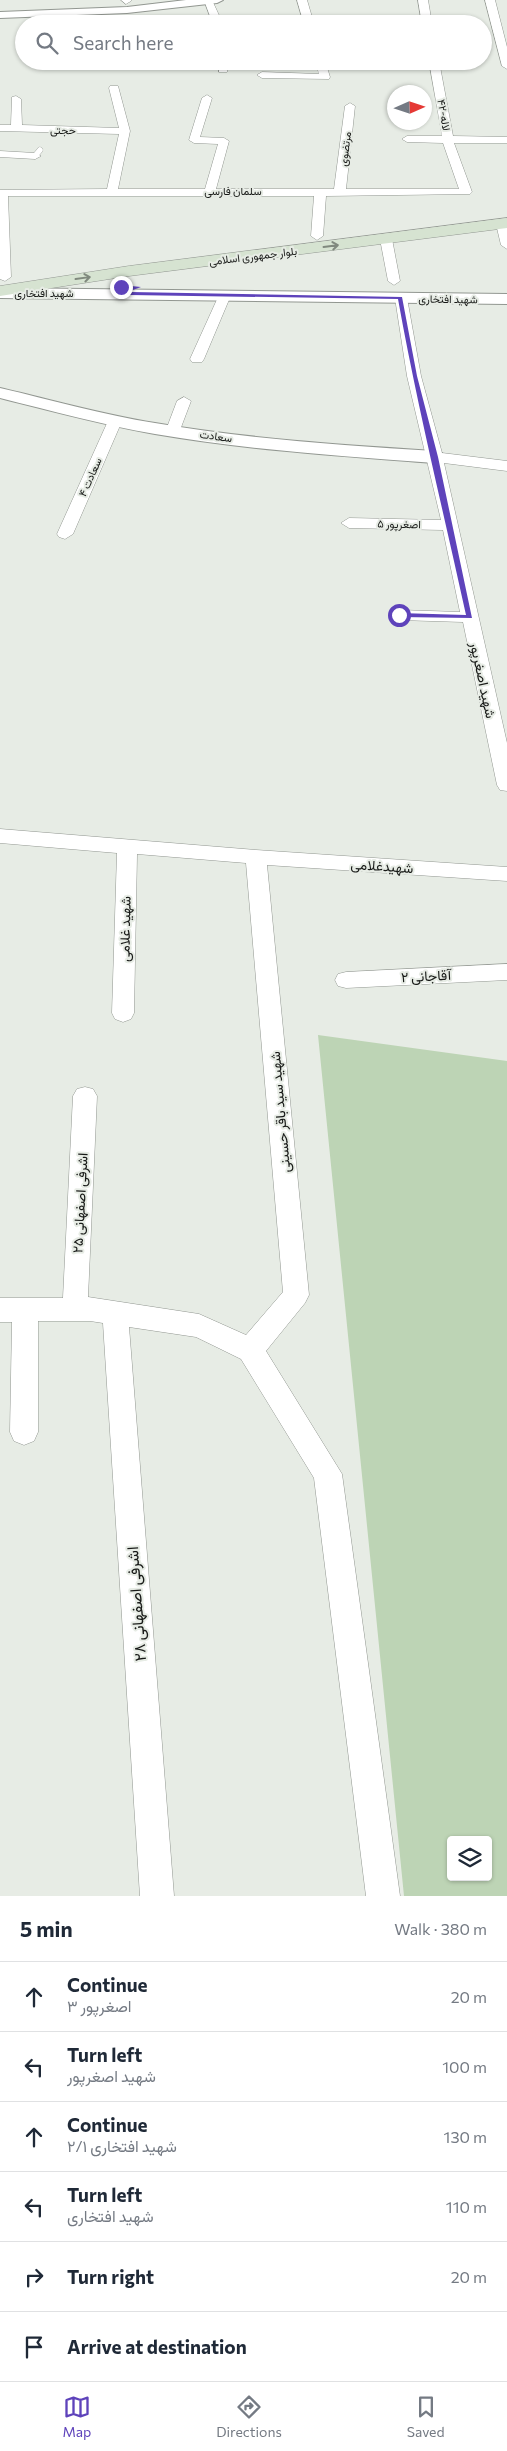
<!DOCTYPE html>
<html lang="en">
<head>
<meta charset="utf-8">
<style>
	:root { --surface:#fff; --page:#f6f6f7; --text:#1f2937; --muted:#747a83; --line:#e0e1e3; --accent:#5e43bb }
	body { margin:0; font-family:Commissioner,Vazirmatn,sans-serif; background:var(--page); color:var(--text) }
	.controls { position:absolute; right:15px; bottom:15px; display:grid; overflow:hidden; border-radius:5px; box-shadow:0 1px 4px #0004 }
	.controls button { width:45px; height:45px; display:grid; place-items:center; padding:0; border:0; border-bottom:1px solid var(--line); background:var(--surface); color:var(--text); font:25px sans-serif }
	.compass { position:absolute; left:387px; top:85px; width:45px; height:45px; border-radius:50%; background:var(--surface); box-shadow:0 1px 4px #0004; rotate:87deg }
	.stop { position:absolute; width:15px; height:15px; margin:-11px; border:4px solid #5e43bb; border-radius:50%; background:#fff }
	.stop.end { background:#5e43bb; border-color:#fff; box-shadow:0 1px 5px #0008 }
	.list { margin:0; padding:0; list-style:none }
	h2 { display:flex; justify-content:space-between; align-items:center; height:65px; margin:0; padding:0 20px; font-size:21px }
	h2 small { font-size:16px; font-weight:400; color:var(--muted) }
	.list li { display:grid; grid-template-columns:32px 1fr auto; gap:15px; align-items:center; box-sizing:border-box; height:70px; padding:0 20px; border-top:1px solid var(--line) }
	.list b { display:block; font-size:19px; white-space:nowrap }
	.list p { margin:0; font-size:16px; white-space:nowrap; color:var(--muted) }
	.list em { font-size:16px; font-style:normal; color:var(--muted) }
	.icon { flex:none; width:28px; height:28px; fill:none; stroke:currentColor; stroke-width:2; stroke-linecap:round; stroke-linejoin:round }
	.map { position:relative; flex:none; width:507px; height:1896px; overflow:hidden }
	.search { position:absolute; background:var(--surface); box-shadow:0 1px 4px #0004; left:15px; right:15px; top:15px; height:55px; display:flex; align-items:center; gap:12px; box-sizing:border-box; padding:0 18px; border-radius:28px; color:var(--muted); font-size:19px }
	.sheet { height:485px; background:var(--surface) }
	nav { display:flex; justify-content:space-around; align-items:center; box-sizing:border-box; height:70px; border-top:1px solid var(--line); background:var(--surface); font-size:14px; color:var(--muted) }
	nav a { display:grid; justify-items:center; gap:2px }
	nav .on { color:var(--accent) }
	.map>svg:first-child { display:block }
	.green { fill:#bdd4b5; fill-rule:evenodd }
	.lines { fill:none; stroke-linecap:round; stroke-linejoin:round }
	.service-casing { stroke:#929791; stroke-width:6 }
	.minor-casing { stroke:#929791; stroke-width:1 }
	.tertiary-casing { stroke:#929791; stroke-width:2 }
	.secondary-casing { stroke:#929791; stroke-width:1 }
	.service { stroke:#fff; stroke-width:5.5 }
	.minor { fill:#fff; fill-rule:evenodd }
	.tertiary { fill:#fff; fill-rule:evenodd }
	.secondary { fill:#d6e3d1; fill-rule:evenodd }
	.oneway { stroke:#80897e }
	.route { fill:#5e43bb }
	.labels { text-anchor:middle; stroke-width:4; stroke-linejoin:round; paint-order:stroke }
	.far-street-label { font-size:11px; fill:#181a18; stroke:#e7ece5 }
	.street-label { font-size:14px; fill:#181a18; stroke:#e7ece5 }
	.near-street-label { font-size:16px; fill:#181a18; stroke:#e7ece5 }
</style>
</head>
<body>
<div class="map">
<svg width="507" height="1896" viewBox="0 0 507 1896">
	<rect width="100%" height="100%" fill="#e7ece5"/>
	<path class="green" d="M318,1035L507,1061V1896H404ZM451,1840H488V1877H451Z"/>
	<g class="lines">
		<defs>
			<path id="service" d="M35,156L40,150"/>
			<path id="minor" d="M121,0H131V1L126,4Z
				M204,0H212L223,24H213Z
				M297,0H307L314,24H304Z
				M418,0H428L432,24H422Z
				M485,0H495L507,47V69L502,66Z
				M219,61H229L227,72H219Z
				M315,61H325L330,77L329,79L262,78L257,75L262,72L319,74Z
				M429,61H439L453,136L507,137V143H454L472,192L470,194L326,196L323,236L317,240L311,236L314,196H8L11,277L5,281L0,279V190L107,189L119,134L0,131V125H11L12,97L16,96L21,99L22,125L119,128L109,88L110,86H118L130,131L118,189H205L218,144L194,143L189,140L202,98L207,95L212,98L200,137L224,138L229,141L216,189H334L345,106L350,103L355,106L346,189H459L443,143L407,142L402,139L407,136H442Z
				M0,151L35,153L41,156L35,159L0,157Z
				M502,220L507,223V249L501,245L496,224Z
				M386,235L392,239L400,281L394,285L388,281L380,239Z
				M225,291L231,295L204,359L202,362H192L190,359L219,295Z
				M401,294L407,298L421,376L442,453L507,461V471L444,463L507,743V791L500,790L497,785L463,622L399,620L393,619L390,615L393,611L399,610L460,612L443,530L349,528L341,523L349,518L441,520L407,376L395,298Z
				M184,397L191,401L180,430L173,434L168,433L166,430L177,401Z
				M115,417L122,421L73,534L65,539L59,537L57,534L108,421Z
				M0,829L256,850L507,867V881L267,865L309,1295L305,1303L266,1351L342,1474L400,1896H366L314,1478L241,1359L196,1337L129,1327L174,1896H140L103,1323L90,1321H38V1432L34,1441L24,1445L14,1441L10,1432L12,1322H0V1298H63L73,1096L77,1089L85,1087L93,1089L97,1096L88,1297L199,1314L246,1335L283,1292L246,863L137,854L134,1013L131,1019L123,1022L115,1019L112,1013L117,853L0,843Z
				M507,964V980L346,988L338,986L335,980L338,974L346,972Z"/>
			<path id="tertiary" d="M186,0H223L217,3L127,13L0,18V12L127,7Z
				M0,288L507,294V304L0,298Z
				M0,388C52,400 103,415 155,423C248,439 342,445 435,451L442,453L444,457L442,461L435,463C342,456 248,450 155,434C103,425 52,411 0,398Z"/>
			<path id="secondary" d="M507,218V228L129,276L0,296V286L129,266Z"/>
		</defs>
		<use href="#service" class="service-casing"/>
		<use href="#minor" class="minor-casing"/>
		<use href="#tertiary" class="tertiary-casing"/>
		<use href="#secondary" class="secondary-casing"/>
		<use href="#service" class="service"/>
		<use href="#minor" class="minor"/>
		<use href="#tertiary" class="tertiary"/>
		<use href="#secondary" class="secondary"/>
	</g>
	<defs><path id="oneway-shaft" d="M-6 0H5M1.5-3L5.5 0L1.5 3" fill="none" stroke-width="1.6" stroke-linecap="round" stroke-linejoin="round" transform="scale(1.25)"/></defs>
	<g class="oneway">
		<use href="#oneway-shaft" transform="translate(331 246) rotate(-7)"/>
		<use href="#oneway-shaft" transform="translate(83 278) rotate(-8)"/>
	</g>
	<path class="route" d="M121,285L141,287L130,291L131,292L402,297L417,376L438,457L472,618L399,617L396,615L399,613L466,615C443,510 417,405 398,299L130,295L124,292L127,288H119Z"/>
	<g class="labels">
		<g class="far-street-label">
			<text transform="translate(444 115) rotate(80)" y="4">لاله-۴۲</text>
			<text transform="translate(63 130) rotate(1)" y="4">حجتی</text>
			<text transform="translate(345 149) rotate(-83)" y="4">مرتضوی</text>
			<text x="233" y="195">سلمان فارسی</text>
			<text transform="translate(253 256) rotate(-7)" y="4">بلوار جمهوری اسلامی</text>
			<text x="44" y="297">شهید افتخاری</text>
			<text transform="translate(448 299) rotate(1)" y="4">شهید افتخاری</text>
			<text transform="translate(216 436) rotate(8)" y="4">سعادت</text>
			<text transform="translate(90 477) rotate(-66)" y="4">سعادت ۴</text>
			<text transform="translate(399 524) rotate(1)" y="4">اصغرپور ۵</text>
		</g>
		<g class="street-label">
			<text transform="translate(483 680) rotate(78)" y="5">شهید اصغرپور</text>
			<text transform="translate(382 866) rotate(4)" y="5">شهیدغلامی</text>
			<text transform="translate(125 929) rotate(-89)" y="5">شهید غلامی</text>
			<text transform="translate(426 976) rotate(-3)" y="5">آقاجانی ۲</text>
			<text transform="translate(280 1112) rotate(-95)" y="5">شهید سید باقر حسینی</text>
			<text transform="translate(80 1203) rotate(-87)" y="5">اشرفی اصفهانی ۲۵</text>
		</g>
		<g class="near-street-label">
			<text transform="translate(136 1604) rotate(-94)" y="6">اشرفی اصفهانی ۲۸</text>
		</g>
	</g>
</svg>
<div class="controls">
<button><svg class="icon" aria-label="layers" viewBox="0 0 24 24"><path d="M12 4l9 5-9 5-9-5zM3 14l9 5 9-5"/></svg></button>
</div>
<svg class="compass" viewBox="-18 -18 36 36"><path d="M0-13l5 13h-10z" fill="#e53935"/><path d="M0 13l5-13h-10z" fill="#747a83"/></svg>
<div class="stop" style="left:399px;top:615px"></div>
<div class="stop end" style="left:121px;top:287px"></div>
<div class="search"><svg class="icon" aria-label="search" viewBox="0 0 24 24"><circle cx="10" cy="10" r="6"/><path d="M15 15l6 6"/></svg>Search here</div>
</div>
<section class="sheet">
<h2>5 min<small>Walk · 380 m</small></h2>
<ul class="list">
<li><svg class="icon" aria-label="ahead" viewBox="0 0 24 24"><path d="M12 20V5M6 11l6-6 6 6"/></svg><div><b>Continue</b><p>اصغرپور ۳</p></div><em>20 m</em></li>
<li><svg class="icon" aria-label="left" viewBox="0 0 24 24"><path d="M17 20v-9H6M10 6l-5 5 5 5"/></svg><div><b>Turn left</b><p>شهید اصغرپور</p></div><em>100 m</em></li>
<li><svg class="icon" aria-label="ahead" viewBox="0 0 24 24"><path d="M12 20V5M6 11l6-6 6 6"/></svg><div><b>Continue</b><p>شهید افتخاری ۲/۱</p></div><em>130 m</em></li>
<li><svg class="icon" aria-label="left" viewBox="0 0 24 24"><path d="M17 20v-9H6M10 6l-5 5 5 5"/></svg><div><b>Turn left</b><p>شهید افتخاری</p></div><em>110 m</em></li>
<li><svg class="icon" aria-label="right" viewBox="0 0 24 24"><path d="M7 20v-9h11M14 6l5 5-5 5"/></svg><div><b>Turn right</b></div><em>20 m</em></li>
<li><svg class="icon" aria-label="arrive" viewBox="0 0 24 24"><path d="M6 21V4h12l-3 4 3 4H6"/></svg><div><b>Arrive at destination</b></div></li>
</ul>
</section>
<nav>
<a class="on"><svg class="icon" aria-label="map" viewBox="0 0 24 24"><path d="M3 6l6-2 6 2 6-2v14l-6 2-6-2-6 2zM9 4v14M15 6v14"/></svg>Map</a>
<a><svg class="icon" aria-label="directions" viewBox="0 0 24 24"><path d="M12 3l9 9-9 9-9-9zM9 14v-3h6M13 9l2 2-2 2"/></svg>Directions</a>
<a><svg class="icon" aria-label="saved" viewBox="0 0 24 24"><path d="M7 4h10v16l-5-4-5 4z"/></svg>Saved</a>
</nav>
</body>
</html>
